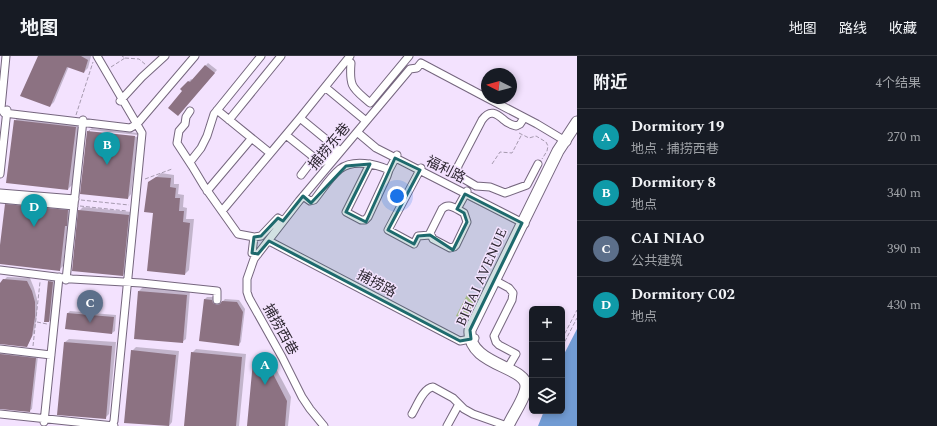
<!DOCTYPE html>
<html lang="zh">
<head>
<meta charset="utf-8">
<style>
	:root { --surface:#171b24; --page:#20242c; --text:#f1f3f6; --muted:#9ea1a6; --line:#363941; --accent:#92b5b8 }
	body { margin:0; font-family:Spectral,"Noto Sans SC",serif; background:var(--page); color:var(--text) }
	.controls { position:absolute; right:12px; bottom:12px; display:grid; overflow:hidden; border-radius:6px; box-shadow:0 2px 6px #0003 }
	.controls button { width:36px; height:36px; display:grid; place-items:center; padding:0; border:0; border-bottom:1px solid var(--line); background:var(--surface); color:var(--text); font:20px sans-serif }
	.compass { position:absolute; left:481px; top:12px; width:36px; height:36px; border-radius:50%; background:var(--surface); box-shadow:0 2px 6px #0003; rotate:276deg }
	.you { position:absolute; left:397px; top:140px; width:14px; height:14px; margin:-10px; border:3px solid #fff; border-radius:50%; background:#1a73e8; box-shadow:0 0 0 6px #1a73e833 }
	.badge { display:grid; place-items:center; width:26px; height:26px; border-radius:50%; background:var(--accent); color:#fff; font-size:13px; font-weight:700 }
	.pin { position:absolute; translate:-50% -33px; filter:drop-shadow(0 1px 2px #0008) }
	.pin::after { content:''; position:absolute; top:21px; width:14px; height:12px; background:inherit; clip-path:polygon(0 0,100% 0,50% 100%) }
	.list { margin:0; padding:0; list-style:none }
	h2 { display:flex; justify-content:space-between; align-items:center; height:52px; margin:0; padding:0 16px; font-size:17px }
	h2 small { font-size:13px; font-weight:400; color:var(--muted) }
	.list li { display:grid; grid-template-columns:26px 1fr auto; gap:12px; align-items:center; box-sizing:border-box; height:56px; padding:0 16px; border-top:1px solid var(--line) }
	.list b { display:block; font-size:15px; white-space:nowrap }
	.list p { margin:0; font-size:13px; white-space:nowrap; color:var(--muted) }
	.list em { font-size:13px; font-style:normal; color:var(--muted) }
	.icon { flex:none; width:22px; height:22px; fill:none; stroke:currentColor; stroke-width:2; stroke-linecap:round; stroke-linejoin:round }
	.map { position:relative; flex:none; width:577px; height:370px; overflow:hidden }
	header { display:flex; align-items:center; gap:24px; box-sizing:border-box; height:56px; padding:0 20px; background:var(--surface); border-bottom:1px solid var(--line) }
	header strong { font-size:19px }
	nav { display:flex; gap:22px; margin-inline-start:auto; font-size:14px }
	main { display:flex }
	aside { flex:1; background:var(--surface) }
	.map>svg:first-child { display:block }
	.green { fill:#c9d190 }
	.water { fill:#719bd3 }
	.shadow { fill:#0003 }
	.building { fill:#8c7282 }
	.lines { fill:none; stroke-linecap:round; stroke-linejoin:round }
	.street-casing { stroke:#75667e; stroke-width:9 }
	.primary-casing { stroke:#75667e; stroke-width:13 }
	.path { stroke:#a69aaf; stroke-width:1; stroke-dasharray:4 2; stroke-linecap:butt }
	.street { stroke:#fff; stroke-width:7 }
	.primary { stroke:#fff; stroke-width:11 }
	.marked { fill:#1e6a6d; fill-opacity:0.2; stroke:#1e6a6d; stroke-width:3; stroke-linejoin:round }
	.labels { text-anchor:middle; stroke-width:3; stroke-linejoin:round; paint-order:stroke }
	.street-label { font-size:14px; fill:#2c2630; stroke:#f3e2fe }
</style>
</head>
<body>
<header>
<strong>地图</strong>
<nav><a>地图</a><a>路线</a><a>收藏</a></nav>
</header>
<main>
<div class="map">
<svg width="577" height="370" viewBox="0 0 577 370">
	<rect width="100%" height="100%" fill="#f3e2fe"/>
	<path class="green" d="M468,237L479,243L467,266L456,260Z"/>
	<path class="water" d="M577,273V370H538L544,355H562V302Z"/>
	<path class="shadow" d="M39,0H91L88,12L84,16L69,10L54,46L50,50Z
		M208,7L217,14L180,57L184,35L182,33L191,23L193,24Z
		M18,61L79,68L72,129L68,133L15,65Z
		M92,72L138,77V79L90,74V76L138,81L131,138L128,142L88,75Z
		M161,117L174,119V128H179L178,138L184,139L183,151L187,152L186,163H194L189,214L185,218L154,156L149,127Z
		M10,145L72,151L70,165L68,167L63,210L59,214L0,207L6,149Z
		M83,151L132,156L126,216L123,219L79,155Z
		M7,221L30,222L34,232L37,243V258L34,277L27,290L0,287V228Z
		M51,224H55L51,264L49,265V226Z
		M143,231L190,235L186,283L182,286L139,235Z
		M207,241H214L215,244L220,247L222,246L225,243L239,244L245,253L241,286L238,289L200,284L205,243Z
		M70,255L116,259L115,275L112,277L66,273L68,257Z
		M69,283L116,286L109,358L105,362L65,286Z
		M136,291L179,295L172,366L169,370L132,295Z
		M196,293L246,298L239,370H185L192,297Z
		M0,295L38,300L32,353L29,355L0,352Z
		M258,302L274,309L291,341L288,370H248L254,305Z"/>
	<path class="building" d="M38,0H81L88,4L84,17L67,11L50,51L20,40Z
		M205,9L215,17L178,60L168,52L182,35L180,33L188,25L190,26Z
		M14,64L76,71L68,134L6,127Z
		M87,75L135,80L128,143L80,138Z
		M156,121L171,122L170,131L176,132L175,142H180L179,155H184L183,166L190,167L185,219L147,215L153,157L144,156L148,126Z
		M5,148L68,154L67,170H65L60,215L0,208V189Z
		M78,154L129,159L123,220L72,215Z
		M3,223L27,225L32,235L35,246V261L32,280L27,291L0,288V227Z
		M48,225L53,226L49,266H44Z
		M138,235L187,239L183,287L134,283Z
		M204,243L212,244L213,247L217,249L220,248L222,245L237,246L243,256L239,290L199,285Z
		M67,257L114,261L112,278L65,273Z
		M64,286L112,290L106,363L57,359Z
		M131,294L176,299L169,370L124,367Z
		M191,296L242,301L236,370H184Z
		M0,298L36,302L30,356L0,353Z
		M253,305L270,312L287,345L285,370H247Z"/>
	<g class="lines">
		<defs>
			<path id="street" d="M6,0L1,52L4,57L130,72L137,68L195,0
				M97,0L142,77L114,365L112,370
				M348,4L351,7C349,32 353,32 370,47L409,0
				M325,31L366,65
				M487,42L537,68L567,86
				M120,45L142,21L165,0
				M217,54L270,97
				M190,55L186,61L185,68L179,75L177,87L192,110L204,130L238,178L254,181L261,180L278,162L283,165
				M300,62L339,94
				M524,62L520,68L516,70C512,69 507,67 504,64C496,57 490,53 482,64L458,110L457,117L459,120L476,130L490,131L505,137L527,129L538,108
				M229,64L281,0
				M357,76L376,92L525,168
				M286,79L321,107L326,103L336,92
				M190,106L201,92L207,80L214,58L261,0
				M370,108L346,156L361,164H365L368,161L387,120L389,114
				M421,112L388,174L414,188L418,180L430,179
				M0,118L7,54
				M301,119L314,102
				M207,135L251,83
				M0,137L75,143
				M303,140L310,145L314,144C322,134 330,121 340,113C353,103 376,108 389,114L397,99
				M0,143L74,150
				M457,153L464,157L467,166L456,189L454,191L450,192L433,183L430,177L442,153C447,148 451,150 457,153L467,135
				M222,155L300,62L350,0
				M254,181L252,197L258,198
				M269,185L460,285L475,282
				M0,214L72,223L141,227L217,235V244
				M66,224L83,64
				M498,226L509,232L513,237L512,244L494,280L496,286L499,289L516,298L509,310
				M0,293L51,299
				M0,358L114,370
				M412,358C417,350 423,332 433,331L453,342L464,353L473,358L507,370
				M44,366L59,221
				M324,370L310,353L302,341L282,301L249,242L247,236V223L254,203L299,145L410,13L417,12L421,7L487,42
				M447,370L459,348"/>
			<path id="primary" d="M508,370C512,360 526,341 526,330C526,310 467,309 470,274L558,95L577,66"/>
		</defs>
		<use href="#street" class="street-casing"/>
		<use href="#primary" class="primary-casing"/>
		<path class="path" d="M125,2L139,3L146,9
			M111,11L125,2L122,0
			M76,59L93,6
			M519,77L529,82L536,80L546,86L548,90L547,95L542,103
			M492,108L500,96L512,97L522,78
			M145,123L172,113
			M81,144L129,149
			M80,150L127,155
			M37,266L47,268
			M562,283L577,254
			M33,290L40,226
			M562,291L577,262"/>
		<use href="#street" class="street"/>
		<use href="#primary" class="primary"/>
	</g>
	<path class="marked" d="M395,102L420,114L388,174L414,188L418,180L430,179L453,194L467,166L464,157L457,153L465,138L522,167L470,274L471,283L460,285L269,185L258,198L252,197L254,181L261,180L278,162L283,165L303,140L311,147L346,110L370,108L346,156L366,166Z"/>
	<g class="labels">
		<g class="street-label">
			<text transform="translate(329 90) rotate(-50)" y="5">捕捞东巷</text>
			<text transform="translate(446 113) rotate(27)" y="5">福利路</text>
			<text transform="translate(481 221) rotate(-66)" y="5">BIHAI AVENUE</text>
			<text transform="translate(377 227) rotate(28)" y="5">捕捞路</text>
			<text transform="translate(281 273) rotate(61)" y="5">捕捞西巷</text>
		</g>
	</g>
</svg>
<div class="controls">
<button>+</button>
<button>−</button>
<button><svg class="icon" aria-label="layers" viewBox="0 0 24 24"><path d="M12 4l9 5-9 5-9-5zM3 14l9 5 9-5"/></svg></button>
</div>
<svg class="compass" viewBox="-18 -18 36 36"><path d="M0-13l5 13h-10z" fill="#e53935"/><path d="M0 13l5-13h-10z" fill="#9ea1a6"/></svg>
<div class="you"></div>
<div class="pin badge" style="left:265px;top:329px;background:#0f9aa8">A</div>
<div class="pin badge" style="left:107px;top:109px;background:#0f9aa8">B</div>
<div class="pin badge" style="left:90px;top:267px;background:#5c6f8a">C</div>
<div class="pin badge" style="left:34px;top:171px;background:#0f9aa8">D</div>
</div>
<aside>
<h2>附近<small>4个结果</small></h2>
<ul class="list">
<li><span class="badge" style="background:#0f9aa8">A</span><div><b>Dormitory 19</b><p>地点 · 捕捞西巷</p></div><em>270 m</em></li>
<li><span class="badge" style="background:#0f9aa8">B</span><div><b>Dormitory 8</b><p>地点</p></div><em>340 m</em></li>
<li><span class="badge" style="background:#5c6f8a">C</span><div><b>CAI NIAO</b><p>公共建筑</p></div><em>390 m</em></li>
<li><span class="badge" style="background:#0f9aa8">D</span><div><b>Dormitory C02</b><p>地点</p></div><em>430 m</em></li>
</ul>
</aside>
</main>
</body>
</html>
